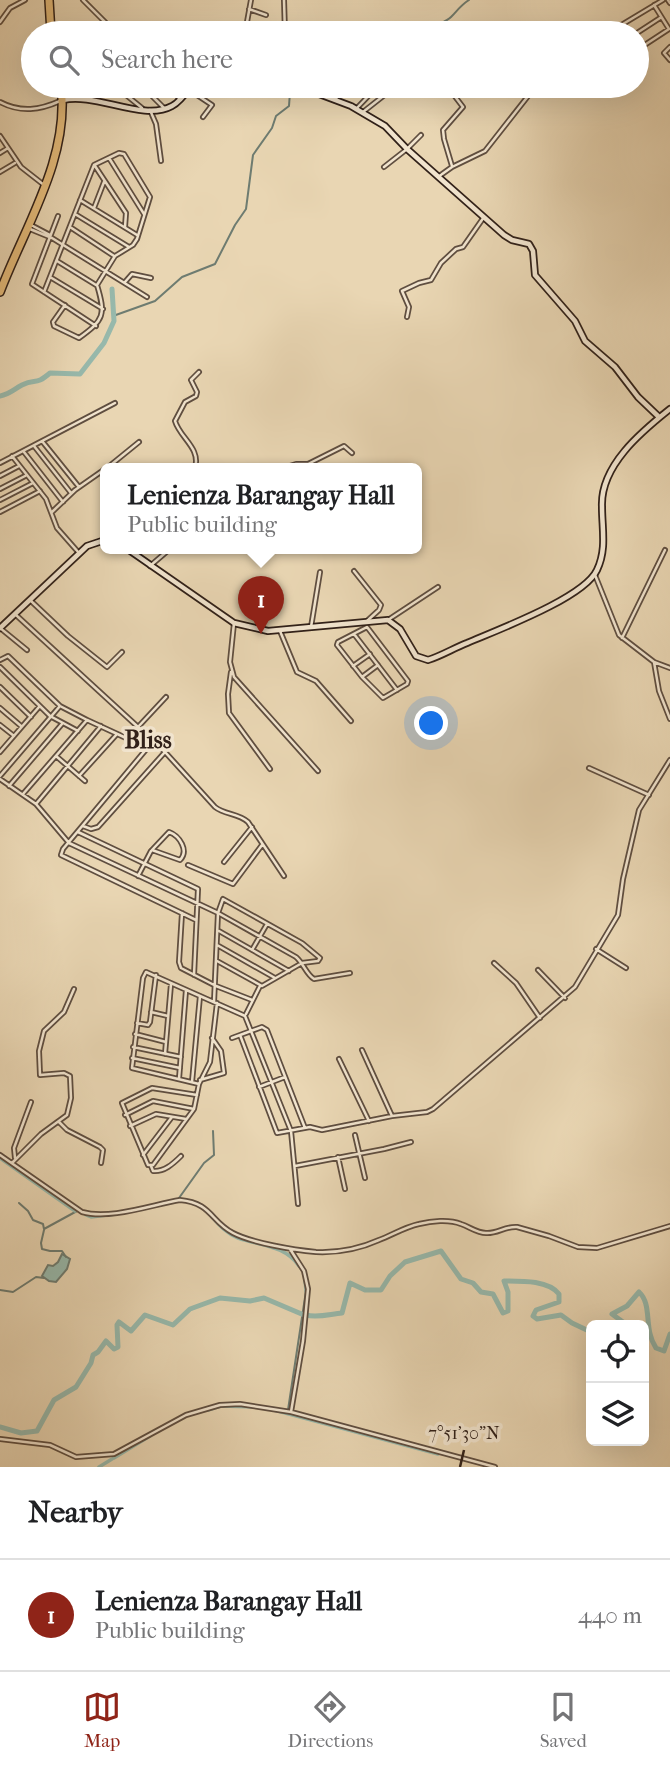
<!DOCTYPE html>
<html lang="en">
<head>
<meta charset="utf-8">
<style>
	:root { --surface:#fff; --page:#f6f6f6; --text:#202124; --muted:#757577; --line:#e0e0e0; --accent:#8f2418 }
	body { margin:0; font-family:"IM FELL French Canon",serif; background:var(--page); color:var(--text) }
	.controls { position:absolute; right:21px; bottom:21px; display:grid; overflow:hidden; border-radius:10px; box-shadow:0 7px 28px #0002 }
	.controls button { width:63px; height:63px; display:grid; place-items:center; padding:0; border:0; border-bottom:2px solid var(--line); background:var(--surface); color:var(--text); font:35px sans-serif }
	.you { position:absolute; left:432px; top:724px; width:24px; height:24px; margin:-18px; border:5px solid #fff; border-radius:50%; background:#1a73e8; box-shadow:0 0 0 10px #1a73e833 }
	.badge { display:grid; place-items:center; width:46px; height:46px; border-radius:50%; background:var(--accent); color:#fff; font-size:23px; font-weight:700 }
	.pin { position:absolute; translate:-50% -58px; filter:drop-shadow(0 2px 4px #0008) }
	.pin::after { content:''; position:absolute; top:37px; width:24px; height:21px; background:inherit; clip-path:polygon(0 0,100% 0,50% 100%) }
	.popup { position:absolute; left:100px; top:463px; width:322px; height:91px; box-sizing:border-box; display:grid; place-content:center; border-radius:10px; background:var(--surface); filter:drop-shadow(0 2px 5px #0005); font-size:23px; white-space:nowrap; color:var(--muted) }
	.popup b { font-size:26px; color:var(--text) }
	.popup::after { content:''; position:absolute; left:50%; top:100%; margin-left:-14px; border:14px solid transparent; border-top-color:var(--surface) }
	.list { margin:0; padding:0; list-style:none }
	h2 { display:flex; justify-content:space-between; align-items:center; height:91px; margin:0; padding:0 28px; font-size:30px }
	h2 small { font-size:23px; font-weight:400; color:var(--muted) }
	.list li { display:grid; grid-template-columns:46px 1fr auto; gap:21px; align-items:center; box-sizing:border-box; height:112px; padding:0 28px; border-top:2px solid var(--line) }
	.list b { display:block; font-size:26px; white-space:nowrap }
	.list p { margin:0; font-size:23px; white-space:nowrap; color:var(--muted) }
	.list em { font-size:23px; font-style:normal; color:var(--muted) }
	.icon { flex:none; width:38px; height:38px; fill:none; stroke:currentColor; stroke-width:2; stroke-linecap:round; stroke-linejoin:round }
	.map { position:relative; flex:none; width:670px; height:1467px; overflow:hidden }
	.search { position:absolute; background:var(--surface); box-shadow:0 7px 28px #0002; left:21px; right:21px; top:21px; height:77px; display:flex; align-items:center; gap:18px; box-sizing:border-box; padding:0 24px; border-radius:38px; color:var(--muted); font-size:26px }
	.sheet { height:203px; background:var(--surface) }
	nav { display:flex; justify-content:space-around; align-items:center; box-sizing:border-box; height:98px; border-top:2px solid var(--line); background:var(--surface); font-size:19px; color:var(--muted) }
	nav a { display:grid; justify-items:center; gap:4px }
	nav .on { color:var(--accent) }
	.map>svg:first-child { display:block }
	.water { fill:#97b9ac; stroke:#6e7c71; stroke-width:2 }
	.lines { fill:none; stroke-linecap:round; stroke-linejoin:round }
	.stream { stroke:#6e7c71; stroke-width:2 }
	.canal { stroke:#97b9ac; stroke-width:3.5 }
	.river { stroke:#97b9ac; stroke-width:5 }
	.street-casing { stroke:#5f4e40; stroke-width:6 }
	.secondary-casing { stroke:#312119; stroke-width:8 }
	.highway-casing { stroke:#312119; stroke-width:10 }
	.street { stroke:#f1e4ce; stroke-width:2.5 }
	.secondary { stroke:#f1e4ce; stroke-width:4.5 }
	.highway { stroke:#e4bb7a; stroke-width:7 }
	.ticks { fill:none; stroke:#312119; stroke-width:2.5 }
	.labels { text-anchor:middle; stroke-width:7; stroke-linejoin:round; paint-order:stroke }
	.neighbourhood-label { font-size:24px; font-weight:bold; fill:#312119; stroke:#f1e4ce }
	.ticks-label { font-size:18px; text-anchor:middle; fill:#312119; stroke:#f1e4ce; stroke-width:7; stroke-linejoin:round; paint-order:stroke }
</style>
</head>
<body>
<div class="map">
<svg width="670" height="1467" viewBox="0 0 670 1467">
	<rect width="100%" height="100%" fill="#e9d6b3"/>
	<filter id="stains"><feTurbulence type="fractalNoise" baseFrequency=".00286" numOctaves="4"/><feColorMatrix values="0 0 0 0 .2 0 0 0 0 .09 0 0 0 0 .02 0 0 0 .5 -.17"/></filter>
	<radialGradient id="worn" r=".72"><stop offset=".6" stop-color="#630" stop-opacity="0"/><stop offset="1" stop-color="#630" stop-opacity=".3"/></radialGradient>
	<path class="water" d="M62,1254L70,1259L67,1269L56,1282L49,1281L42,1276L48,1265L53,1266L58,1262Z"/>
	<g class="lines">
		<path class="stream" d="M354,33L374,25C389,35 408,26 425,33C434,25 445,23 451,17C457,11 461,5 469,0
			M113,316L155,301L182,277L215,264L235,225L246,209L253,155L272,128L276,116L289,106L290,92L294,86
			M179,1198L204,1163L214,1155L213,1131
			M19,1203L28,1211L33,1220L43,1224L44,1229L77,1211
			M44,1230L41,1243L42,1249L50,1251H62L66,1257
			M0,1290L13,1292L36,1277L44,1278
			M288,1410L306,1291"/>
		<path class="canal" d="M0,1158L75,1211
			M86,1215L91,1217L116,1214
			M212,1217C220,1226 227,1234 238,1238C261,1246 285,1245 299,1266
			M305,1279L306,1291
			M208,1410L221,1406L256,1407
			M274,1410L438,1454
			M114,1458L150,1436
			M99,1467L112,1459"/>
		<path class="river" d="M0,396C10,394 14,389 22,385C36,378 35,386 50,373L80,374L104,343L114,321L112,289
			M306,1315C318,1318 330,1314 342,1313L350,1283L365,1290H381L390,1276L405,1262L441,1251L461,1279L473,1283L481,1292L493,1294L503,1313L508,1311V1292L504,1281C521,1281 548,1280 559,1294V1302L536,1310L533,1316L537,1319L561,1315L572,1323L591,1332
			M627,1325L612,1314L627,1306L639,1292C653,1305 643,1329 656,1348L664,1351L670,1334
			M0,1427L21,1433L37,1431L54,1400L76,1387L91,1363L93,1355L98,1352L106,1341L114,1349L118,1347L117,1325L119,1322L131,1331L145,1315L173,1325L190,1309L220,1298L250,1301L264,1298L304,1315"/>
		<defs>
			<path id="street" d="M83,0L116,33
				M284,0L285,33
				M668,0L670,3
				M249,9L266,15
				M0,22L10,8L25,0
				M245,33L251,0
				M608,33L663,0
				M637,33L660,18
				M670,47L664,53L670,60
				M637,50L669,29L654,5
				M115,86L142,108
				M142,86L164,108
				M167,86L179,98
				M447,86L463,107L443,130L444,139L452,166
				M188,89L212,105L203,117
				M334,100L349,86
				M0,102C21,113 40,110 60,101
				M356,109L378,86
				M150,110L156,124L161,161
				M363,112L396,86
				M0,136L21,167L44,185
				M0,153L8,148
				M109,158L144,214
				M95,166L126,213L125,227
				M384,167L407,149L421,135
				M0,172L15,163
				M438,177L452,167L485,151L536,86
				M80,200L137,235
				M94,208L104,182
				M75,214L129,247
				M58,216L32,284L96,326
				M31,225L50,235
				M70,227L114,256
				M30,229L52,238L147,297
				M57,261L96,285
				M50,277L103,309
				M125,282L132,274L151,278
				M44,292L94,165L119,153L124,154L150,197L137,239L133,245L115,256L97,285C106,315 104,320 79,338L54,326L53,322L65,305
				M407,317L409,307L402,291L419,283L431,280L441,263L456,249L463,247L484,217
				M42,441L79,487
				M34,446L71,493
				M24,452L63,502
				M12,456L46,499L57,528L79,553
				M0,463L115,403
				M107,468L139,442
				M195,468C201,448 180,438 175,421L185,402L196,396L197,392L191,380L199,372
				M283,468L296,464H308L344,446L352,453
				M0,476L19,466
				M0,489L27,475
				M0,500L33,483
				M0,512L40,491
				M52,512L75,490L105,469
				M150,566L171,548
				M354,571L381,605L379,610L367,621
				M595,575L619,635L654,662L659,691L670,719
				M30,600L68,636L107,667L122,652
				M16,615L138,727L166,697
				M388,620L438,587
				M234,623L230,662L234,677L318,771
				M311,627L320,572
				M367,627L408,681L407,684L383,698L362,677L337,645L338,642Z
				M0,628L27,650
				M280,631L297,672L316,681L351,721
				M354,634L397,690
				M622,638L665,550
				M0,660L8,656L60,706L87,720
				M654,662L670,668
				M353,666L370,654
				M0,667L50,716L78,731
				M231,672L228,694L229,713L270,769
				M362,677L378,665
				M0,687L31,717
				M0,708L21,726
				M0,725L14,736
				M139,728L165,752
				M154,740L63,849L61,855L196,920
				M0,752L39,707
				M56,756L85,781
				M589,768L649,795
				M0,776L60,706
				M79,776L117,734
				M0,779L36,804L69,843L218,913L214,1002
				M9,786L62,724
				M23,794L87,720L126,738
				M36,804L101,726
				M83,826L91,829L98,827L165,752L215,807C225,815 238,813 248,822L284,876
				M78,832L198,889L194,975
				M169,832C180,836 189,851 180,860L152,850Z
				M224,862L252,827
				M188,865L233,884L262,845
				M138,876L151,851
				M182,913L179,962L181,968L216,986L252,1000
				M219,931L289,971
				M217,945L275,978
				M596,949L626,968
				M252,950L267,924
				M217,961L262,986L302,963L318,961L320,958L302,943L223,899L218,913L296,957C304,964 306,974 314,979L350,973
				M494,963L516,983L540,1018
				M538,970L565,998
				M151,1012L168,1016
				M246,1014L260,986
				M137,1023L148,1025L150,1022L156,975
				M135,1034L166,1042
				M240,1035L277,1133L310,1127L322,1130L392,1116L362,1050
				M232,1038L262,1027L267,1030L305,1128
				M133,1047L181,1057
				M165,1054L171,984
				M132,1058L180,1068
				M339,1059L369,1121
				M179,1079L186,990
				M200,1080L224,1073L221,1051L212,1038
				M192,1082L200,996
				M199,1084L210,1062L217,1003
				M259,1087L285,1077
				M197,1095L152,1088L122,1103L148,1165H153L194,1109L199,1084L132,1068L143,978L146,972L245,1016L291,1131L298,1204
				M125,1115L153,1101L194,1109
				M392,1116L427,1112L433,1109L575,987L618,915L623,879L639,810L670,760
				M59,1122L67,1130L100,1147L103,1150L101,1163
				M130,1126L156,1114L186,1119
				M355,1135L365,1178
				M0,1155L82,1212C110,1220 151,1205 180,1200C212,1203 210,1221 233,1233C252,1243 294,1250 316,1252C338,1253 359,1249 379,1240C392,1235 405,1227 419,1224C431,1221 449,1219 461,1224C470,1227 477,1233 486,1233C497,1234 505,1226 517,1227L549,1236L578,1247L597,1248L670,1226
				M143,1155L172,1117
				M338,1157L345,1189
				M15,1158L14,1148L31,1102
				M12,1163L41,1134L67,1115L71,1098L70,1076L64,1073L40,1075L39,1051L44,1031L64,1012L74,989
				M151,1166L153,1171C164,1172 173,1164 181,1156
				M295,1166L384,1149L411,1142
				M290,1249L304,1271L308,1289L303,1341L291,1412
				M0,1439L50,1445L76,1457L114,1454L186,1415L220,1405L240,1404L291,1412L495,1467"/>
			<path id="secondary" d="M304,86L319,94L351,106L385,126L407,149L504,235L512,240L529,244L533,251L535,275L575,321L585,341L615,367L638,397L659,417
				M63,100C95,92 143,122 172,106C180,102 186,93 191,86
				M126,548L234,623L268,631L388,620L400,629L416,656L428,660C441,656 454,648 467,643C497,630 584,598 597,570C607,549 602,529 602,507C600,466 641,432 670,409
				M0,628L87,546L105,540"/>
			<path id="highway" d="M49,0L51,33
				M0,292C25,226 70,158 61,86"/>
		</defs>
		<use href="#street" class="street-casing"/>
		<use href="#secondary" class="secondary-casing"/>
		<use href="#highway" class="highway-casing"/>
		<use href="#street" class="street"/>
		<use href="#secondary" class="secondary"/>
		<use href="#highway" class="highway"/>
	</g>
	<path class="ticks" d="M460,1467L464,1450"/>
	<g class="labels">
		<g class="neighbourhood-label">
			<text x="148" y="748">Bliss</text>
		</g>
	</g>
	<g class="ticks-label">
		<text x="464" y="1439">7°51'30"N</text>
	</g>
	<rect width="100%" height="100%" filter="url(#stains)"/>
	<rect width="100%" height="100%" fill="url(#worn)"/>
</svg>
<div class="controls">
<button><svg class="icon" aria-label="locate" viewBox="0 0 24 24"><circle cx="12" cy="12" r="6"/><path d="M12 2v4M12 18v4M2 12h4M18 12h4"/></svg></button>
<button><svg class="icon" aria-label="layers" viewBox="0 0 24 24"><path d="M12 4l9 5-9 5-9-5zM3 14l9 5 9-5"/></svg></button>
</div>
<div class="you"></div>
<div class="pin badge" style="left:261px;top:634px">1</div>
<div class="popup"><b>Lenienza Barangay Hall</b>Public building</div>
<div class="search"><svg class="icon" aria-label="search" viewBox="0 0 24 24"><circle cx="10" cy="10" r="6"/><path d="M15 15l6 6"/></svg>Search here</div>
</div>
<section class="sheet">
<h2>Nearby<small></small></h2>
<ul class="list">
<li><span class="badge">1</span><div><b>Lenienza Barangay Hall</b><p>Public building</p></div><em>440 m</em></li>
</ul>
</section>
<nav>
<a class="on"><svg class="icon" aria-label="map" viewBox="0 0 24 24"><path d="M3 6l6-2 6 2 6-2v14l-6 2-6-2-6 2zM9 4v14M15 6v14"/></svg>Map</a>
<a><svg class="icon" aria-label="directions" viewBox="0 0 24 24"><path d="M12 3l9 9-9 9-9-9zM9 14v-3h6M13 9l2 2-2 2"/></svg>Directions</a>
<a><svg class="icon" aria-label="saved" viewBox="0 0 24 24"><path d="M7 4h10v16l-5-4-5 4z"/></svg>Saved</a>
</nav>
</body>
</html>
